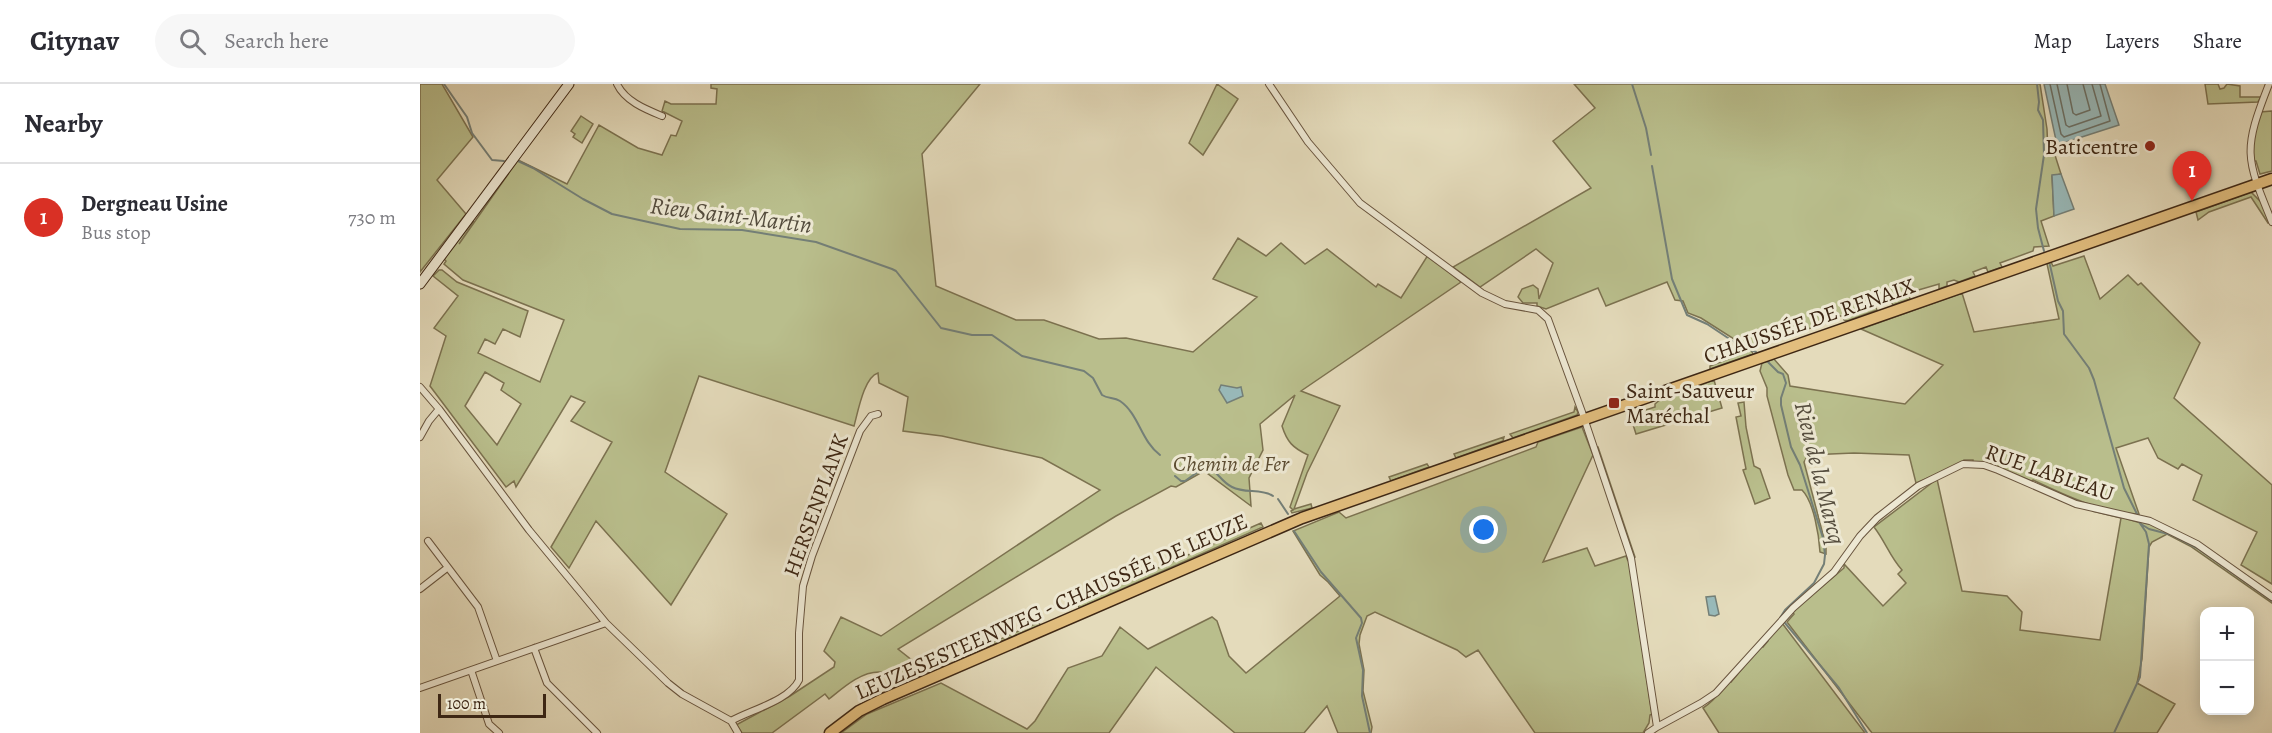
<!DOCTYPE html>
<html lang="en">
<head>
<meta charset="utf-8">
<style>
	:root { --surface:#fff; --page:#f7f7f7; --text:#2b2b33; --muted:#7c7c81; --line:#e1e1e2; --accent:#d93025 }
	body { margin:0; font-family:Alegreya,serif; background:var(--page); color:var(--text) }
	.controls { position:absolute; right:18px; bottom:18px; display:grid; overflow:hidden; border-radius:12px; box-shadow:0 3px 15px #0003 }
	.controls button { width:54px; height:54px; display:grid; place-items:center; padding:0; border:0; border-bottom:2px solid var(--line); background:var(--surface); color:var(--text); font:30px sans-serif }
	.scale { position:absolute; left:18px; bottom:15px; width:108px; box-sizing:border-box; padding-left:6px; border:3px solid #3e2714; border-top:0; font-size:16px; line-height:21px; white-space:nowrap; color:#3e2714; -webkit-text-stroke:4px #ede8d3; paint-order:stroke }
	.you { position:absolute; left:1064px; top:446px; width:21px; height:21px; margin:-15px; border:4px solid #fff; border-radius:50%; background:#1a73e8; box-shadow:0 0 0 9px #1a73e833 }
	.badge { display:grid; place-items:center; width:39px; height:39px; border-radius:50%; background:var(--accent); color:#fff; font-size:20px; font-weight:700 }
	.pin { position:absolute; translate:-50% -50px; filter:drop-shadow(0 2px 3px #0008) }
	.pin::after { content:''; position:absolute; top:32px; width:21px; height:18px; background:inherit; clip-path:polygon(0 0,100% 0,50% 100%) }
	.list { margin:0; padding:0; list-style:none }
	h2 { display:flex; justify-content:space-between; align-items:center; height:78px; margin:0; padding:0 24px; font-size:26px }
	h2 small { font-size:20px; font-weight:400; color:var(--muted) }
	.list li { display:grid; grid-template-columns:39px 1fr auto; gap:18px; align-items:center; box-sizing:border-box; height:108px; padding:0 24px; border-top:2px solid var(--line) }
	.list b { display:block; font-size:22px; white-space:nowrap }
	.list p { margin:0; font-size:20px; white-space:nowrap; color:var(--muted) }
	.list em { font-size:20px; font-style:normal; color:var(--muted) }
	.icon { flex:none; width:33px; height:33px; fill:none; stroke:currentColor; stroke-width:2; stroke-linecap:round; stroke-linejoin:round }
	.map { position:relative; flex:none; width:1852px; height:649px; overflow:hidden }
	header { display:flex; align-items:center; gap:36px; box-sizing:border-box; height:84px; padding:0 30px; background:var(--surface); border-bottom:2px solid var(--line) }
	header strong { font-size:28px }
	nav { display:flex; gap:33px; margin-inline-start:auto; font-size:21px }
	.search { width:420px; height:54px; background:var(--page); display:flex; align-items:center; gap:15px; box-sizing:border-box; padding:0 21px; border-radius:33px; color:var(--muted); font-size:22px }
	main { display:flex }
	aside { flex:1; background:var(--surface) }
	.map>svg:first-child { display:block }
	.green { fill:#b9be8c; stroke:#7c7250; stroke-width:1.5; fill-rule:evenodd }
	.water { fill:#98b9b9; stroke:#747f77; stroke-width:1.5 }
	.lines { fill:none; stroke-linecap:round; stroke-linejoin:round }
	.shore { stroke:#6b7066; stroke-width:1.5 }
	.stream { stroke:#747f77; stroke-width:2 }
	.street-casing { stroke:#68543e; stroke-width:8 }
	.secondary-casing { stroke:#3e2714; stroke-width:11 }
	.primary-casing { stroke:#3e2714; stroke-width:13 }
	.street { stroke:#ede8d3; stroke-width:6 }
	.secondary { stroke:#ede8d3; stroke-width:9 }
	.primary { stroke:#e2be7e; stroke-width:10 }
	.poi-dot { fill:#8f2418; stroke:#ede8d3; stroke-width:2 }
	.labels { text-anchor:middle; stroke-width:6; stroke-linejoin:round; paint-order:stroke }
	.poi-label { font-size:22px; fill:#3e2714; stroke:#ede8d3; text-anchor:end }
	.street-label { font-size:22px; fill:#3e2714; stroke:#ede8d3 }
	.park-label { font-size:22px; font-style:italic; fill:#5d4d32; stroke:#ede8d3 }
	.water-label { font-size:24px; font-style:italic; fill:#544c3d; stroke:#ede8d3 }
</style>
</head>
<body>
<header>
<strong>Citynav</strong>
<div class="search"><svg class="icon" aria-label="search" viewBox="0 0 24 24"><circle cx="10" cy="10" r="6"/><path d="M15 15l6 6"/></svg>Search here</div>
<nav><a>Map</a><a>Layers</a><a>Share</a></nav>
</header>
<main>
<aside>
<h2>Nearby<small></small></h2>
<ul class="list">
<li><span class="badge">1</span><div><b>Dergneau Usine</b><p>Bus stop</p></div><em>730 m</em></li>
</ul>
</aside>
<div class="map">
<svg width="1852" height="649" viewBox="0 0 1852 649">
	<rect width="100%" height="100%" fill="#e4dbbb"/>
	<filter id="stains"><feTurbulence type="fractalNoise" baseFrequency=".00333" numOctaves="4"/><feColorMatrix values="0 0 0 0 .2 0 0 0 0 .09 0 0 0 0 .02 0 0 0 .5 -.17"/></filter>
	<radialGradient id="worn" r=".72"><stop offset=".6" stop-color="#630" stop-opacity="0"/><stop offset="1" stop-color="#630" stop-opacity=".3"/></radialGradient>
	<path class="green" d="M0,0H22L53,53L17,96L46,130L0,188Z
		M291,0H560L502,70L516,202L596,236H624L679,255L706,254L773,268L837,213L793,195L818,154L846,172L861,159L885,180L907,165L956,203L958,200L981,214L1008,171L1041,198L881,307L920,322L887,389L874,425L891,420L892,424L872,429L871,427L873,426L870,423L888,371C873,364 867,358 862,342L875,311L840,340L843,366L829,394L831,422L784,387L756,403L751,402L696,432L478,565L507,588L487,597C479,594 468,588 459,588C440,588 423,604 409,615L405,610L352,649H322L316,641L370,612L414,583L415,578L404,567L421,533L461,552L680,406L622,374L522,352L483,347L488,313L459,299L458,289C444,293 438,328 434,342L279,292L245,388L307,430L251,521L176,437L149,484L131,463L192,358L151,337L165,318L151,312L96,403L94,397L86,403L10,302L26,252L14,244L38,212L13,192L19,186H22L37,198L108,227L100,253L83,245L75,260L65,255L58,269L120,298L144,236L43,196L24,180L26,177L24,175L53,137L54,138L39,160L98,76L147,100L179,41L218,64L242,71L251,51L256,52L262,37L242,27L245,17L251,20H296L297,5L291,4ZM65,288L84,299L81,306L101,320L77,361L45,322Z
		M797,0L818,15L783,71L769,59Z
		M1154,0H1620L1627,45L1628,69L1634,68L1641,90L1632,92L1634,132L1621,137L1629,162L1614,163L1613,167L1580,179L1582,183L1568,188L1566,183L1553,188L1555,192L1539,198L1534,196L1527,198V202L1519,205V200L1488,209L1490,215L1473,221L1470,216L1455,222L1457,226L1427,237L1424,236L1423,232H1418L1391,244L1328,264L1281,234L1268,229L1263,217L1255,216L1247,198L1186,222L1178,204L1126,225L1117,222V219H1103L1098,213L1102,205L1113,201L1118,205L1119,215L1133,179L1116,165L1060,203L1033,183L1171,104L1133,57L1175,24Z
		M1785,0H1798L1800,5L1804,4L1807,0L1820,2V13H1841L1838,18L1788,20Z
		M1852,27V87L1840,90L1836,77H1832L1831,68L1840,28Z
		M161,32L173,40L162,59L153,53L155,50L151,47Z
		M1831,108L1841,118L1850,138L1848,139L1831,113L1789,128L1778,136L1776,128Z
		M1664,172L1680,215L1708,191L1718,201L1721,199L1780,259L1754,314L1852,401V500L1821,481L1837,448L1773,416L1782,391L1762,380L1758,385L1738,374L1728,354L1696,364L1719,430C1683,429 1646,412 1613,396L1611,397L1578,384L1553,378V376H1544V379L1496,399L1489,371L1434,369L1388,371L1384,378L1406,462V470L1400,468C1399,452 1394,418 1382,406H1374L1368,391L1347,312V304L1340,287L1342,279L1354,275L1368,291L1370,302L1485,320L1523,281L1441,245L1542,209L1554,248L1639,235L1627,180L1631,178L1633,182Z
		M1331,266L1333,270L1290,285V282Z
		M1294,296L1302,324L1216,350L1210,331L1235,323V320L1242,314Z
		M1324,318L1326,343L1334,382L1340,385L1350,414L1335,420L1323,386L1326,385L1316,333L1321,332L1318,319Z
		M1155,323L1158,328L1157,331L1093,354L1090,350L1154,328Z
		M1162,343L1173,371L1123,478L1167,464L1175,482L1206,472L1208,477V469L1232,630L1230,631L1229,639L1223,649H1115L1058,566L1046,573L1037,566L955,528L947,532L940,551L939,560L944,586L943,607L952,643L951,649H918L907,622L884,649H815L736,583L689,649H421L447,630L521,599L607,645L615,637L648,584L682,572L700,543L728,565L792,533L797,537L809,572L826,589L920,512L908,498L900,491L873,447L919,428L926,434L1116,363L1118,358Z
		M1084,353L1083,357L1036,374L1034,370Z
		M1175,363H1178L1215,473L1213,474Z
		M1007,380L1009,383L971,397L969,393Z
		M1517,395L1542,507L1587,512L1602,528L1600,546L1680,556L1701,434L1672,427L1707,433V435L1721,439L1722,436L1768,457L1852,514V519L1770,462L1747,450L1732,458L1729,463L1722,575L1717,599L1755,620L1737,649H1452L1367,538L1374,530L1372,528L1424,484V480L1463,522L1486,499L1478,490L1482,486C1470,473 1465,457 1454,443Z
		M841,439L843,443L659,524L658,519Z
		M619,538L620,541L568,563L567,561Z
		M1362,539L1445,649H1299L1283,624C1296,616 1300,607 1309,597L1311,598L1341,562L1343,563L1348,557L1347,555Z"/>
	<path class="water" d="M1624,0H1685L1699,41L1637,61Z
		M1641,90L1654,125L1634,132L1632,91Z
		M801,301L817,304L821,303L823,312L807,319L799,306Z
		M1295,512L1299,530L1295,532L1289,531L1286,513Z"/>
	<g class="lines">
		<path class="shore" d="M1630,0L1641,50L1644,53L1690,37L1680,0
			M1637,0L1646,41L1649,43L1681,32L1672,0
			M1647,0L1653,29L1656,31L1670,26L1663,0"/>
		<path class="stream" d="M24,0L47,33L52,49L72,76L84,77
			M1212,0L1226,44L1231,71
			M1617,0L1619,18L1618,26L1623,36L1624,71L1616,125L1618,144L1624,167
			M98,77L113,84L163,115L192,130L260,145L322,146L396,158L472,185L476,187L521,244L552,251H572L602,272L664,287L673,294L682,311C688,315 694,313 700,317C719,330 721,357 740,371
			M1232,82L1252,195L1267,231L1287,240L1320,262L1336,268
			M1630,181L1638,217L1643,227L1644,250L1669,284L1674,296L1704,404L1717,430
			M1348,278L1358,288L1363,290L1366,299L1361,314V321L1371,363L1380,381L1403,454L1405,471L1404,480L1394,499L1365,526L1360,534
			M755,392L761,397H765L786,382C797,386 801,398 812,403C825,410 841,404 853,412
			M858,415L868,430
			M1721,440L1729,445L1752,451L1777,464L1852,517
			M874,447L901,488L941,534L942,539L936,554L943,586L942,612L950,649
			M1365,539L1419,604L1447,649
			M1694,649L1720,593L1729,460L1726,448L1719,438"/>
		<defs>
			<path id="street" d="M197,0C205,17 225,25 242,32
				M849,0L888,58L940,119L1062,209L1085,220L1118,226L1128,235L1162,328L1211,474L1237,643L1228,649
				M1849,0C1823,66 1825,73 1852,138
				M0,303L19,325L109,446L186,539L248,599L262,610L311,637L318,649
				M0,353L9,337L19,325
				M8,457L58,523L77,577
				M0,505L27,484
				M114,564L127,599L177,649
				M51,586L69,640L79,649
				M0,604L186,539
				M311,637C330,626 369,617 379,596V549L383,502L392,472L440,347L451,332L458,330
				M1237,643L1281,619L1296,609L1373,524L1414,488L1440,452L1457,434L1498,402L1543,380L1564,381L1578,386L1656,420L1730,437L1777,460L1852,513"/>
			<path id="secondary" d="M0,200L149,0"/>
			<path id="primary" d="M410,649L439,627L463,615L882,434L1852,95"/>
		</defs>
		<use href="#street" class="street-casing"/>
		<use href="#secondary" class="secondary-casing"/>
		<use href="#primary" class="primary-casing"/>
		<use href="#street" class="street"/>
		<use href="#secondary" class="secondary"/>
		<use href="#primary" class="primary"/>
	</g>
	<g class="poi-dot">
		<circle cx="1730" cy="62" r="6"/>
		<rect x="1188" y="313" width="12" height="12" rx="3"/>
	</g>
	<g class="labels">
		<g class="poi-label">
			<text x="1718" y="70">Baticentre</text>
			<text x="1206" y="314" text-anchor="start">Saint-Sauveur<tspan x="1206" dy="25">Maréchal</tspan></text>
		</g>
		<g class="street-label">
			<text transform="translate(1389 236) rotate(-19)" y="8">CHAUSSÉE DE RENAIX</text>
			<text transform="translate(1630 388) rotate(19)" y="8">RUE LABLEAU</text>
			<text transform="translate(395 421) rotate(-70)" y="8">HERSENPLANK</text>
			<text transform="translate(631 522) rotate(-24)" y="8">LEUZESESTEENWEG - CHAUSSÉE DE LEUZE</text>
		</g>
		<g class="park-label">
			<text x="811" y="387">Chemin de Fer</text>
		</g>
		<g class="water-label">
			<text transform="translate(311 131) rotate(7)" y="8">Rieu Saint-Martin</text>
			<text transform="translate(1400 389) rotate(76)" y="8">Rieu de la Marcq</text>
		</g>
	</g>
	<rect width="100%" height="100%" filter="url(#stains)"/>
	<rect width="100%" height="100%" fill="url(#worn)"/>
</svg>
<div class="controls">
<button>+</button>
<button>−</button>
</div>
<div class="scale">100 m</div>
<div class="you"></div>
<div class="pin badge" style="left:1772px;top:117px">1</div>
</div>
</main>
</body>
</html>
